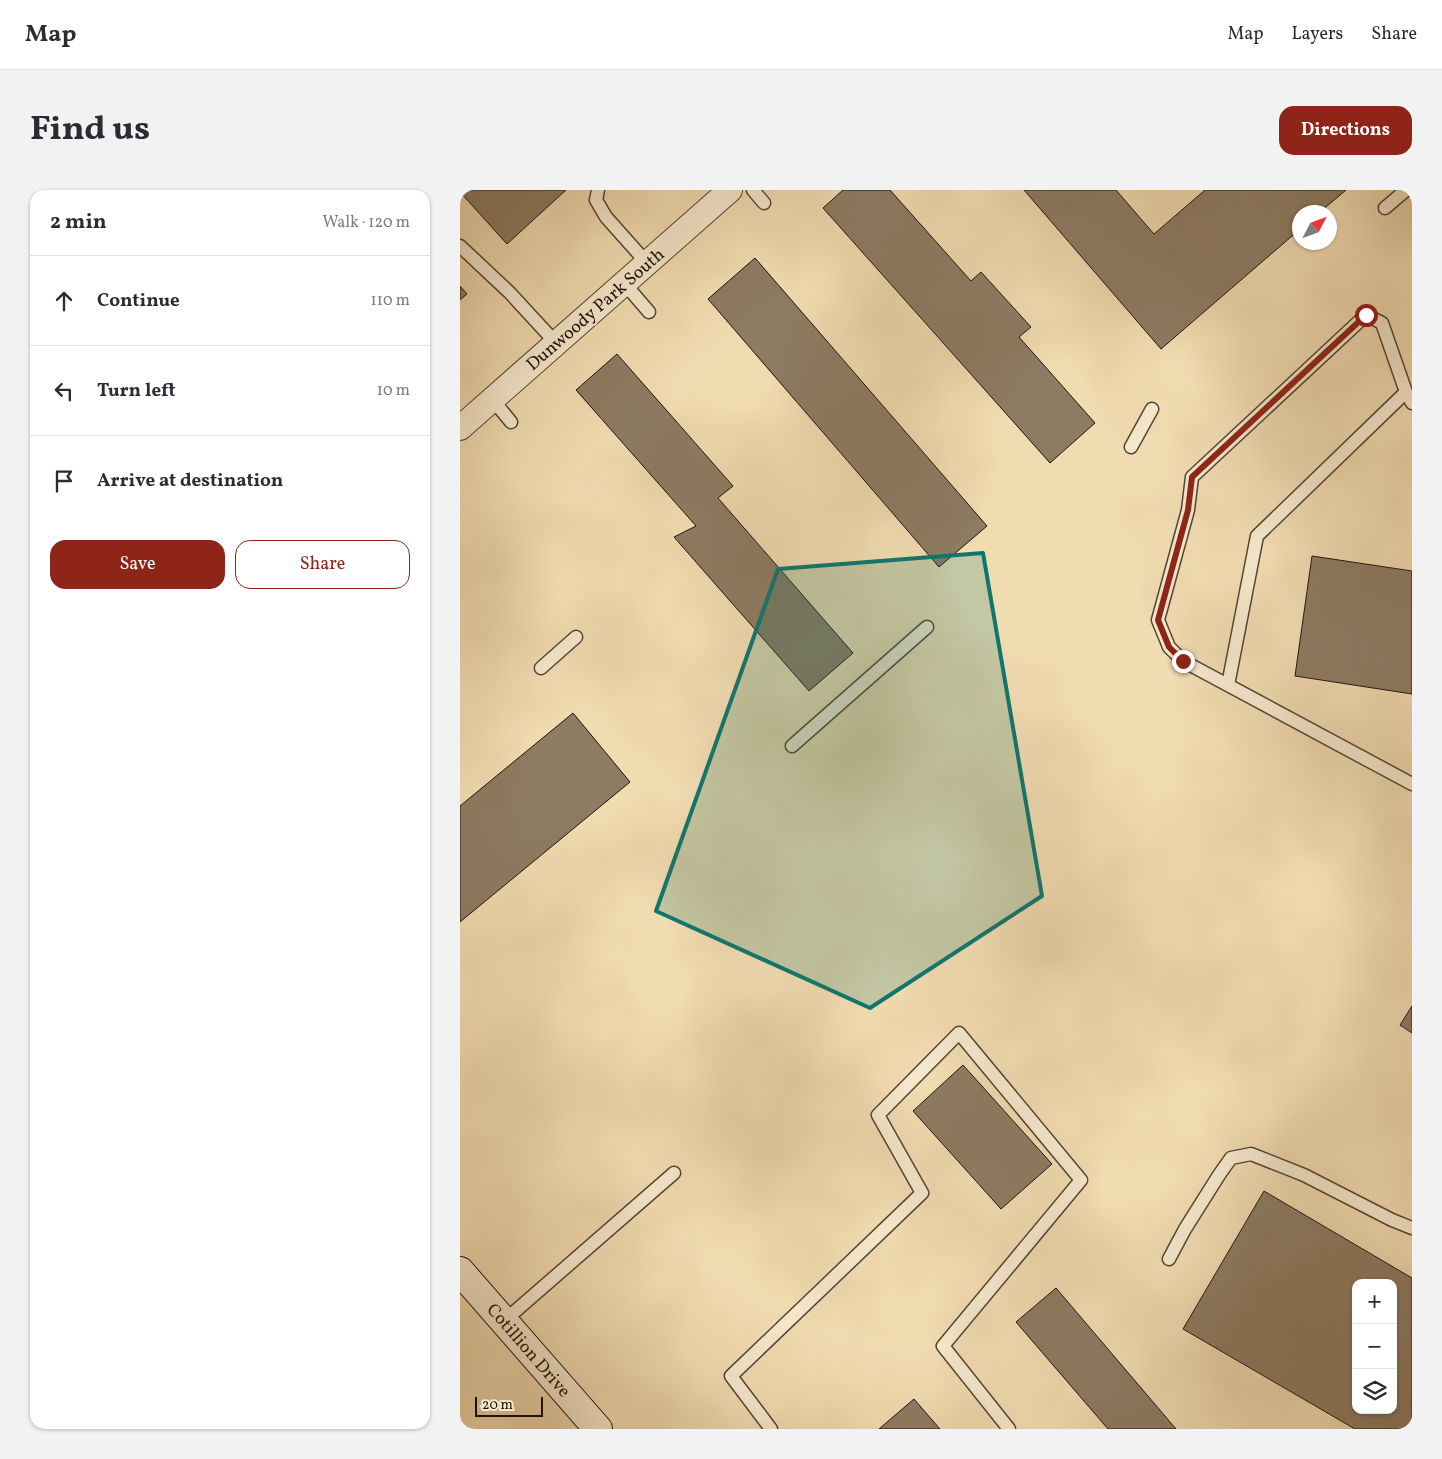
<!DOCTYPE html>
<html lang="en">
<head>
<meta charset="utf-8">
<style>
	:root { --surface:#fff; --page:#f2f2f3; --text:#2b2b33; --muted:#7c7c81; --line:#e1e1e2; --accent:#8f2418 }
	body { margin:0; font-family:Vollkorn,serif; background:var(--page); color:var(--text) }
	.controls { position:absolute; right:15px; bottom:15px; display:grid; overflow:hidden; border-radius:10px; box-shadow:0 1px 4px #0004 }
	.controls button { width:45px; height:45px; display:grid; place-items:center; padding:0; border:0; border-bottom:1px solid var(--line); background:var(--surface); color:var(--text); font:25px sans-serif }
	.compass { position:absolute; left:832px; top:15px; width:45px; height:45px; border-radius:50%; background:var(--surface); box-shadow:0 1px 4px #0004; rotate:49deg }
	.scale { position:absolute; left:15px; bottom:12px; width:68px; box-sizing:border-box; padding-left:5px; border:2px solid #20130c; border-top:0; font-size:14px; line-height:18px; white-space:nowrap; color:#20130c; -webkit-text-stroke:4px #f6e8cc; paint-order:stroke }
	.stop { position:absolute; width:15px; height:15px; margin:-11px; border:4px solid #8f2418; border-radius:50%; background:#fff }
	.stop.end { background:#8f2418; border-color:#fff; box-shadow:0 1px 5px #0008 }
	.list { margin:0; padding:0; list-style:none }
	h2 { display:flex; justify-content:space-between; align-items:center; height:65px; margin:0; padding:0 20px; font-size:21px }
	h2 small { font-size:16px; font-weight:400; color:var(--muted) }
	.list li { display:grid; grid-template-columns:32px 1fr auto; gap:15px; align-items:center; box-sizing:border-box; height:90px; padding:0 20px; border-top:1px solid var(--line) }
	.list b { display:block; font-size:19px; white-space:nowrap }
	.list em { font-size:16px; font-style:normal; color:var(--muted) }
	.actions { display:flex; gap:10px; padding:15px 20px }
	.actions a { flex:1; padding:11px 0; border:1px solid var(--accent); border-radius:15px; text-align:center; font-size:18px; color:var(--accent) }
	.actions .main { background:var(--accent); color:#fff }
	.icon { flex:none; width:28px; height:28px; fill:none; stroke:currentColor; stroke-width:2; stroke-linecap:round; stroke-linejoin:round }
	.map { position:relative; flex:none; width:952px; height:1239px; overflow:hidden; border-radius:15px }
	header { display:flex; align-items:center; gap:30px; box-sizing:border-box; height:70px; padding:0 25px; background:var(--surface); border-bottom:1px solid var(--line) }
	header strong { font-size:24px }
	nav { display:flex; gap:28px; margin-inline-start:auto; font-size:18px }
	.intro { display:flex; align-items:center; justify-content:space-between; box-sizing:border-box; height:120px; padding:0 30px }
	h1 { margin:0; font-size:35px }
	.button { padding:12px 22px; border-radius:15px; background:var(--accent); color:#fff; font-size:18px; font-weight:700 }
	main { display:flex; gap:30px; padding:0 30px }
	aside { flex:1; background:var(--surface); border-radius:15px; box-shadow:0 1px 4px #0004 }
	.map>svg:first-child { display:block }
	.building { fill:#8d7b62; stroke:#20130c; fill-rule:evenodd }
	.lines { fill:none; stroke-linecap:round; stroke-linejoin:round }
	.lane-casing { stroke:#544535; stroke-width:15 }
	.street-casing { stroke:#544535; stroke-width:26 }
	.secondary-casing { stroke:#20130c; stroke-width:30 }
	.lane { stroke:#f6e8cc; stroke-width:12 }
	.street { stroke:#f6e8cc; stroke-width:24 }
	.secondary { stroke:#f6e8cc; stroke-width:28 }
	.route { stroke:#8f2418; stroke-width:6 }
	.marked { fill:#0f766e; fill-opacity:0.2; stroke:#0f766e; stroke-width:4; stroke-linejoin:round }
	.labels { text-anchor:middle; stroke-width:4.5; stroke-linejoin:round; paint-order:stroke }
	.street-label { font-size:18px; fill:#20130c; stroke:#f6e8cc }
</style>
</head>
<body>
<header>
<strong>Map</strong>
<nav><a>Map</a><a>Layers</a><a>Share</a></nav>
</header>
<div class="intro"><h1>Find us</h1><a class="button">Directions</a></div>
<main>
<aside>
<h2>2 min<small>Walk · 120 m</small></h2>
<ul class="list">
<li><svg class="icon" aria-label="ahead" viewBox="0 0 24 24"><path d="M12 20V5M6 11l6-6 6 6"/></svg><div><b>Continue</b></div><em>110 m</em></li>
<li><svg class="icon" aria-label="left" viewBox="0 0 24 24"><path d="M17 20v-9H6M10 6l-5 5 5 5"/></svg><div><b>Turn left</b></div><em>10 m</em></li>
<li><svg class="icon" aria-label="arrive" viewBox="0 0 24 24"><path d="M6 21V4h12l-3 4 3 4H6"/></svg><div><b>Arrive at destination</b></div></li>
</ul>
<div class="actions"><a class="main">Save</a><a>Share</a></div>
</aside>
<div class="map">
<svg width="952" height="1239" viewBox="0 0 952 1239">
	<rect width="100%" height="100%" fill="#f1dbb1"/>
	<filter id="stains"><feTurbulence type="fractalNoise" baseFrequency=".004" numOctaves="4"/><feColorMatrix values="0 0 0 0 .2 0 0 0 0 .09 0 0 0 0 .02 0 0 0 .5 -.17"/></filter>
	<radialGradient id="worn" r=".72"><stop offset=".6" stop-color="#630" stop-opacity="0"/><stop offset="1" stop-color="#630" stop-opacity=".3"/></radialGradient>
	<path class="building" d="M0,0H106L47,54L0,2Z
		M383,0H430L511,91L521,82L571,137L559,147L635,233L590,273L363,18Z
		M564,0H656L694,44L745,0H886L860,22H839V40L701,159Z
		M295,68L527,336L479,377L248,109Z
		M0,96L7,104L0,110Z
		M157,164L273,296L258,308L393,463L349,501L214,347L236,336L116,200Z
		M852,366L952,381V504L835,486Z
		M113,523L170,592L0,732V616Z
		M952,816V843L940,835Z
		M503,875L592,974L541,1019L453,921Z
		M804,1001L952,1088V1239H895L723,1139ZM896,1093H933V1220H896Z
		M596,1098L716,1239H648L556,1132Z
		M454,1209L480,1239H419Z"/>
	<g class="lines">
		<defs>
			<path id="lane" d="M138,0L136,10L146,27L187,73
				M293,0L304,13
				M925,18L946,0
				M0,56L50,103L96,153
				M164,93L189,122
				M32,209L51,232
				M952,213L946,202L922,133L906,125L732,287L728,320L698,430L709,457L723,471L952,594
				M671,257L692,219
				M81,478L116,447
				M768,495L797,346L946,202
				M332,556L467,437
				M709,1069L725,1039L759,985L771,968L791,964L844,985L932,1030L952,1038
				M44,1131L214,983
				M311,1239L271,1186L462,1003L418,925L499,843L621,990L483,1156L549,1239"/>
			<path id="street" d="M0,238L270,0"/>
			<path id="secondary" d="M0,1081L138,1239"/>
		</defs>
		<use href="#lane" class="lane-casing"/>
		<use href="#street" class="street-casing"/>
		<use href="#secondary" class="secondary-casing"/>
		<use href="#lane" class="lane"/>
		<use href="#street" class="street"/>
		<use href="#secondary" class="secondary"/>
	</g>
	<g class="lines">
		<path class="route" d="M723,471L709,457L698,430L728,320L732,287L906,125"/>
	</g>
	<path class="marked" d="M523,363L582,706L410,818L196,721L318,379Z"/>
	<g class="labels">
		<g class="street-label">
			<text transform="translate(135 119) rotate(-41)" y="6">Dunwoody Park South</text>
			<text transform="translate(69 1160) rotate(49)" y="6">Cotillion Drive</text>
		</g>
	</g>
	<rect width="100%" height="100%" filter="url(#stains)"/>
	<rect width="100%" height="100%" fill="url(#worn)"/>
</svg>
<div class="controls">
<button>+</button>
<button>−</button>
<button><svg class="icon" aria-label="layers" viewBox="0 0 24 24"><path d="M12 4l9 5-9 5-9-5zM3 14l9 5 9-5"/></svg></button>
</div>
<svg class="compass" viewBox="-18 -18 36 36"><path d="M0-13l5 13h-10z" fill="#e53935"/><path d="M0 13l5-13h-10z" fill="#7c7c81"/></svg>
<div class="scale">20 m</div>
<div class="stop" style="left:906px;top:125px"></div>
<div class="stop end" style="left:723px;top:471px"></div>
</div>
</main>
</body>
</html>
